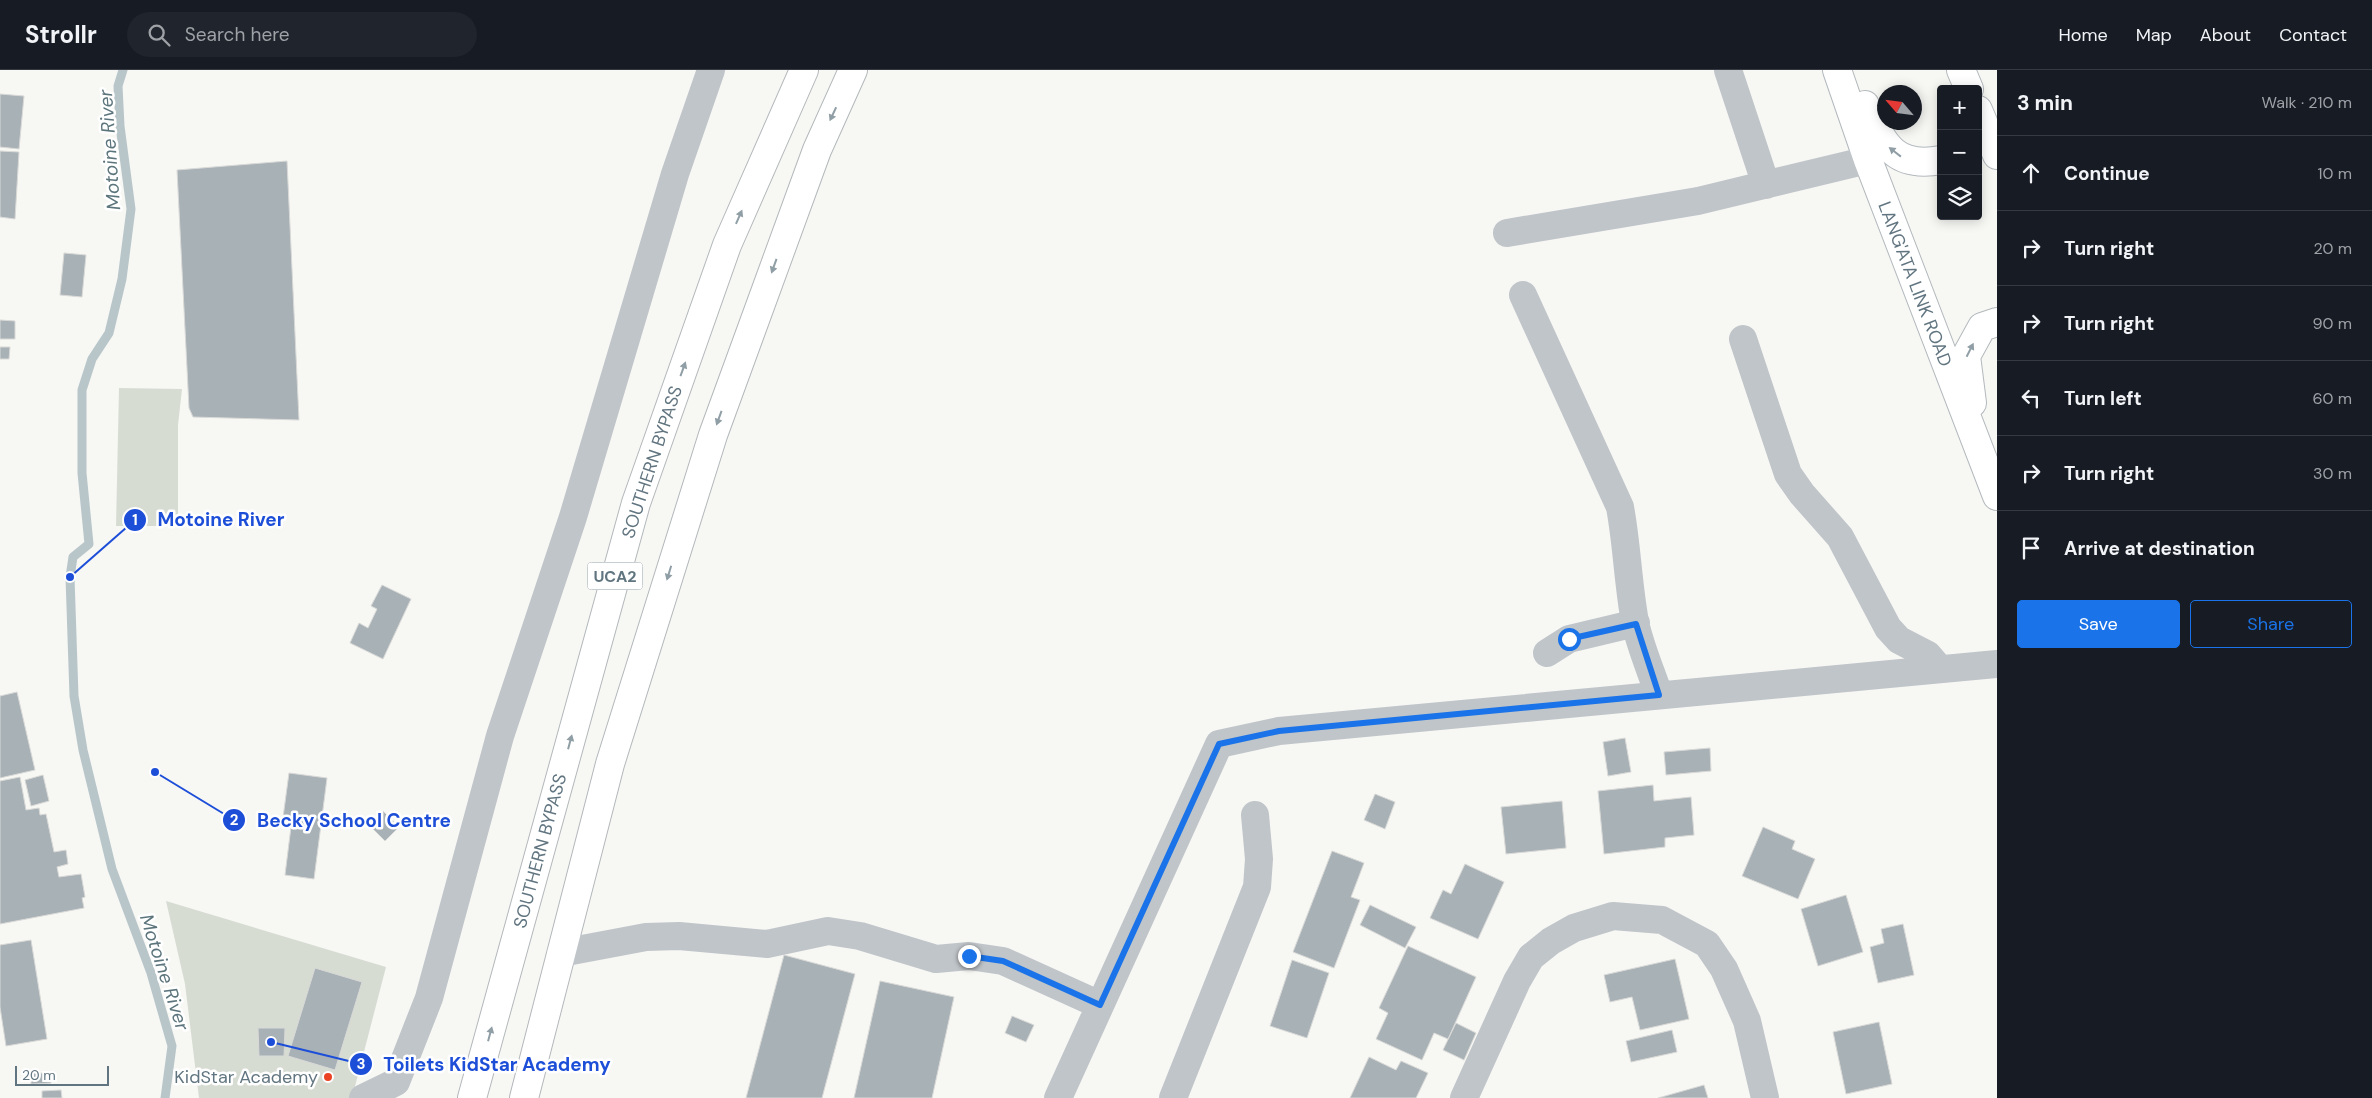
<!DOCTYPE html>
<html lang="en">
<head>
<meta charset="utf-8">
<style>
	:root { --surface:#171b24; --page:#20242c; --text:#f1f3f6; --muted:#9ea1a6; --line:#363941; --accent:#1a73e8 }
	body { margin:0; font-family:"DM Sans",sans-serif; background:var(--page); color:var(--text) }
	.controls { position:absolute; right:15px; top:15px; display:grid; overflow:hidden; border-radius:5px; box-shadow:0 2px 12px #0003 }
	.controls button { width:45px; height:45px; display:grid; place-items:center; padding:0; border:0; border-bottom:1px solid var(--line); background:var(--surface); color:var(--text); font:25px sans-serif }
	.compass { position:absolute; left:1877px; top:15px; width:45px; height:45px; border-radius:50%; background:var(--surface); box-shadow:0 2px 12px #0003; rotate:298deg }
	.scale { position:absolute; left:15px; bottom:12px; width:94px; box-sizing:border-box; padding-left:5px; border:2px solid #617580; border-top:0; font-size:14px; line-height:18px; white-space:nowrap; color:#617580; -webkit-text-stroke:4px #fff; paint-order:stroke }
	.stop { position:absolute; width:15px; height:15px; margin:-11px; border:4px solid #1a73e8; border-radius:50%; background:#fff }
	.stop.end { background:#1a73e8; border-color:#fff; box-shadow:0 1px 5px #0008 }
	.list { margin:0; padding:0; list-style:none }
	h2 { display:flex; justify-content:space-between; align-items:center; height:65px; margin:0; padding:0 20px; font-size:21px }
	h2 small { font-size:16px; font-weight:400; color:var(--muted) }
	.list li { display:grid; grid-template-columns:32px 1fr auto; gap:15px; align-items:center; box-sizing:border-box; height:75px; padding:0 20px; border-top:1px solid var(--line) }
	.list b { display:block; font-size:19px; white-space:nowrap }
	.list em { font-size:16px; font-style:normal; color:var(--muted) }
	.actions { display:flex; gap:10px; padding:15px 20px }
	.actions a { flex:1; padding:11px 0; border:1px solid var(--accent); border-radius:5px; text-align:center; font-size:18px; color:var(--accent) }
	.actions .main { background:var(--accent); color:#fff }
	.icon { flex:none; width:28px; height:28px; fill:none; stroke:currentColor; stroke-width:2; stroke-linecap:round; stroke-linejoin:round }
	.map { position:relative; flex:none; width:1997px; height:1028px; overflow:hidden }
	header { display:flex; align-items:center; gap:30px; box-sizing:border-box; height:70px; padding:0 25px; background:var(--surface); border-bottom:1px solid var(--line) }
	header strong { font-size:24px }
	nav { display:flex; gap:28px; margin-inline-start:auto; font-size:18px }
	.search { width:350px; height:45px; background:var(--page); display:flex; align-items:center; gap:12px; box-sizing:border-box; padding:0 18px; border-radius:28px; color:var(--muted); font-size:19px }
	main { display:flex }
	aside { flex:1; background:var(--surface) }
	.map>svg:first-child { display:block }
	.green { fill:#d7dcd3 }
	.lines { fill:none; stroke-linecap:round; stroke-linejoin:round }
	.stream { stroke:#b8c6ca; stroke-width:9 }
	.building { fill:#a7b1b6; stroke:#d9d9d7 }
	.major-casing { stroke:#b3b9bd; stroke-width:30 }
	.highway-casing { stroke:#b3b8bb; stroke-width:30 }
	.minor { stroke:#c0c5c9; stroke-width:28 }
	.major { stroke:#fff; stroke-width:28 }
	.highway { stroke:#fff; stroke-width:28 }
	.oneway { fill:#909ea6 }
	.route { stroke:#1a73e8; stroke-width:6 }
	.poi-dot { fill:#ea4222; stroke:#fff; stroke-width:2 }
	.labels { text-anchor:middle; stroke-width:5; stroke-linejoin:round; paint-order:stroke }
	.shield { fill:#fff; stroke:#909ea6; stroke-width:1 }
	.shield-label { font-size:16px; font-weight:bold; fill:#617580 }
	.street-label { font-size:18px; fill:#617580; stroke:#fff }
	.poi-label { font-size:18px; fill:#617580; stroke:#fff; text-anchor:end }
	.water-label { font-size:19px; font-style:italic; fill:#5c757c; stroke:#fff }
	.leader { fill:none; stroke:#1d4ed8; stroke-width:2 }
	.callout-dot { fill:#1d4ed8; stroke:#fff; stroke-width:2 }
	.mark-label { font-size:15px; text-anchor:middle; font-weight:bold; fill:#fff }
	.callout-label { font-size:19px; text-anchor:middle; font-weight:bold; fill:#1d4ed8; stroke:#fff; stroke-width:5; stroke-linejoin:round; paint-order:stroke }
</style>
</head>
<body>
<header>
<strong>Strollr</strong>
<div class="search"><svg class="icon" aria-label="search" viewBox="0 0 24 24"><circle cx="10" cy="10" r="6"/><path d="M15 15l6 6"/></svg>Search here</div>
<nav><a>Home</a><a>Map</a><a>About</a><a>Contact</a></nav>
</header>
<main>
<div class="map">
<svg width="1997" height="1028" viewBox="0 0 1997 1028">
	<rect width="100%" height="100%" fill="#f7f7f4"/>
	<path class="green" d="M119,318L182,319L178,355V456H116Z
		M166,831L386,897L352,1028H199L185,914Z"/>
	<g class="lines">
		<path class="stream" d="M123,0L118,16L120,56L131,139L122,209L109,263L92,289L82,320V403L89,474L73,487L70,507L74,626L83,680L112,799L151,903L172,976L165,1028"/>
	</g>
	<path class="building" d="M0,24L24,26L19,79L0,77Z
		M0,81L19,82L15,149L0,147Z
		M287,91L299,350L193,347L189,338L177,100Z
		M64,183L86,185L82,227L60,225Z
		M0,250L15,251V269H0Z
		M0,277H10L9,289H0Z
		M382,515L411,529L383,589L350,573L359,553L368,558L377,539L371,536Z
		M17,622L35,700L0,708V626Z
		M1625,668L1631,702L1608,706L1603,672Z
		M1710,678L1711,701L1666,705L1664,682Z
		M289,703L327,708L314,809L285,805L291,757L282,755Z
		M43,705L49,731L31,736L25,710Z
		M20,707L26,740L39,738L40,745L46,744L54,782L66,780L68,794L57,797L59,807L81,804L85,827L82,828L84,838L0,854V711Z
		M1653,715L1654,731L1691,727L1694,765L1665,768V777L1604,784L1598,721Z
		M1375,724L1395,732L1385,759L1364,750Z
		M1562,731L1566,778L1506,784L1501,737Z
		M383,741L399,757L385,771L369,755Z
		M1763,757L1795,771L1792,779L1815,789L1798,829L1742,806Z
		M1332,781L1364,793L1351,827L1360,830L1334,898L1293,882Z
		M1465,794L1504,812L1478,869L1430,848L1443,820L1451,824Z
		M1846,825L1863,882L1818,896L1801,839Z
		M1370,835L1416,857L1405,878L1360,855Z
		M1903,854L1914,905L1878,913L1870,877L1884,873L1881,859Z
		M31,870L47,969L6,976L0,937V875Z
		M1408,876L1476,907L1448,969L1434,963L1422,990L1376,969L1388,943L1379,938Z
		M784,885L855,904L822,1028H746Z
		M1675,889L1689,949L1640,960L1632,927L1610,932L1604,905Z
		M1292,890L1329,903L1307,968L1270,956Z
		M315,898L362,912L335,1000L288,986Z
		M880,911L954,927L932,1028H854Z
		M1012,946L1034,955L1026,972L1005,963Z
		M1879,952L1892,1014L1846,1024L1833,962Z
		M1456,953L1476,963L1464,990L1443,980Z
		M258,958H285L284,986H259Z
		M1672,960L1677,982L1631,992L1626,971Z
		M1369,987L1396,1000L1401,991L1428,1003L1416,1028H1350Z
		M31,1003H51V1013L31,1014Z
		M1704,1015L1708,1028H1658Z
		M61,1020L62,1028H42V1021Z"/>
	<g class="lines">
		<defs>
			<path id="major" d="M1837,0L1868,90L1997,426
				M1961,0L1969,19
				M1865,35C1883,72 1892,99 1941,90
				M1978,40L1997,85
				M1972,333L1966,286L1982,257L1997,252"/>
			<path id="highway" d="M472,1028L636,433L727,175L804,0
				M524,1028L610,694L713,365L817,80L853,0"/>
		</defs>
		<use href="#major" class="major-casing"/>
		<use href="#highway" class="highway-casing"/>
		<path class="minor" d="M1728,0L1766,115
			M1507,163L1698,131L1868,90
			M1523,225L1620,437C1627,475 1628,514 1635,552C1640,576 1651,601 1659,625
			M1743,269L1788,404L1802,424L1840,467L1888,558L1899,570L1928,585L1940,599
			M1547,583L1569,569L1636,553
			M561,883L646,867L679,866L767,874L828,861L860,866L936,889L969,886L1003,891L1100,935
			M363,1028L396,1012L429,928L500,666L573,447L675,104L711,0
			M1058,1028L1219,674L1279,661L1997,594
			M1173,1028L1257,817L1259,789L1255,745
			M1464,1028L1517,911L1531,887L1551,871L1574,858L1613,846L1662,850L1707,874L1724,899L1747,951L1765,1028"/>
		<use href="#major" class="major"/>
		<use href="#highway" class="highway"/>
	</g>
	<defs><path id="oneway-solid" d="M-6-.8H1V-3.2L6.5 0L1 3.2V.8H-6Z" transform="scale(1.25)"/></defs>
	<g class="oneway">
		<use href="#oneway-solid" transform="translate(833 44) rotate(115)"/>
		<use href="#oneway-solid" transform="translate(1895 82) rotate(-142)"/>
		<use href="#oneway-solid" transform="translate(739 147) rotate(-66)"/>
		<use href="#oneway-solid" transform="translate(774 196) rotate(110)"/>
		<use href="#oneway-solid" transform="translate(1970 280) rotate(-63)"/>
		<use href="#oneway-solid" transform="translate(683 299) rotate(-70)"/>
		<use href="#oneway-solid" transform="translate(719 348) rotate(110)"/>
		<use href="#oneway-solid" transform="translate(669 503) rotate(107)"/>
		<use href="#oneway-solid" transform="translate(570 672) rotate(-75)"/>
		<use href="#oneway-solid" transform="translate(490 964) rotate(-75)"/>
	</g>
	<g class="lines">
		<path class="route" d="M969,886L1003,891L1100,935L1219,674L1279,661L1659,625L1636,554L1569,569"/>
	</g>
	<circle class="poi-dot" cx="328" cy="1007" r="5"/>
	<g class="labels">
		<rect class="shield" x="587.5" y="492.5" width="55" height="27" rx="4"/>
		<g class="shield-label">
			<text x="615" y="512">UCA2</text>
		</g>
		<g class="street-label">
			<text transform="translate(1915 214) rotate(69)" y="6">LANG'ATA LINK ROAD</text>
			<text transform="translate(652 392) rotate(-72)" y="6">SOUTHERN BYPASS</text>
			<text transform="translate(540 781) rotate(-75)" y="6">SOUTHERN BYPASS</text>
		</g>
		<g class="poi-label">
			<text x="318" y="1013">KidStar Academy</text>
		</g>
		<g class="water-label">
			<text transform="translate(109 80) rotate(-94)" y="7">Motoine River</text>
			<text transform="translate(165 902) rotate(72)" y="7">Motoine River</text>
		</g>
	</g>
	<path class="leader" d="M70 507L135 450M155 702L234 750M271 972L361 994"/>
	<g class="callout-dot">
		<circle cx="70" cy="507" r="5"/>
		<circle cx="155" cy="702" r="5"/>
		<circle cx="271" cy="972" r="5"/>
		<circle cx="135" cy="450" r="12"/>
		<circle cx="234" cy="750" r="12"/>
		<circle cx="361" cy="994" r="12"/>
	</g>
	<g class="mark-label">
		<text x="135" y="455">1</text>
		<text x="234" y="755">2</text>
		<text x="361" y="999">3</text>
	</g>
	<g class="callout-label">
		<text x="221" y="456">Motoine River</text>
		<text x="354" y="757">Becky School Centre</text>
		<text x="497" y="1001">Toilets KidStar Academy</text>
	</g>
</svg>
<div class="controls">
<button>+</button>
<button>−</button>
<button><svg class="icon" aria-label="layers" viewBox="0 0 24 24"><path d="M12 4l9 5-9 5-9-5zM3 14l9 5 9-5"/></svg></button>
</div>
<svg class="compass" viewBox="-18 -18 36 36"><path d="M0-13l5 13h-10z" fill="#e53935"/><path d="M0 13l5-13h-10z" fill="#9ea1a6"/></svg>
<div class="scale">20 m</div>
<div class="stop" style="left:1569px;top:569px"></div>
<div class="stop end" style="left:969px;top:886px"></div>
</div>
<aside>
<h2>3 min<small>Walk · 210 m</small></h2>
<ul class="list">
<li><svg class="icon" aria-label="ahead" viewBox="0 0 24 24"><path d="M12 20V5M6 11l6-6 6 6"/></svg><div><b>Continue</b></div><em>10 m</em></li>
<li><svg class="icon" aria-label="right" viewBox="0 0 24 24"><path d="M7 20v-9h11M14 6l5 5-5 5"/></svg><div><b>Turn right</b></div><em>20 m</em></li>
<li><svg class="icon" aria-label="right" viewBox="0 0 24 24"><path d="M7 20v-9h11M14 6l5 5-5 5"/></svg><div><b>Turn right</b></div><em>90 m</em></li>
<li><svg class="icon" aria-label="left" viewBox="0 0 24 24"><path d="M17 20v-9H6M10 6l-5 5 5 5"/></svg><div><b>Turn left</b></div><em>60 m</em></li>
<li><svg class="icon" aria-label="right" viewBox="0 0 24 24"><path d="M7 20v-9h11M14 6l5 5-5 5"/></svg><div><b>Turn right</b></div><em>30 m</em></li>
<li><svg class="icon" aria-label="arrive" viewBox="0 0 24 24"><path d="M6 21V4h12l-3 4 3 4H6"/></svg><div><b>Arrive at destination</b></div></li>
</ul>
<div class="actions"><a class="main">Save</a><a>Share</a></div>
</aside>
</main>
</body>
</html>
